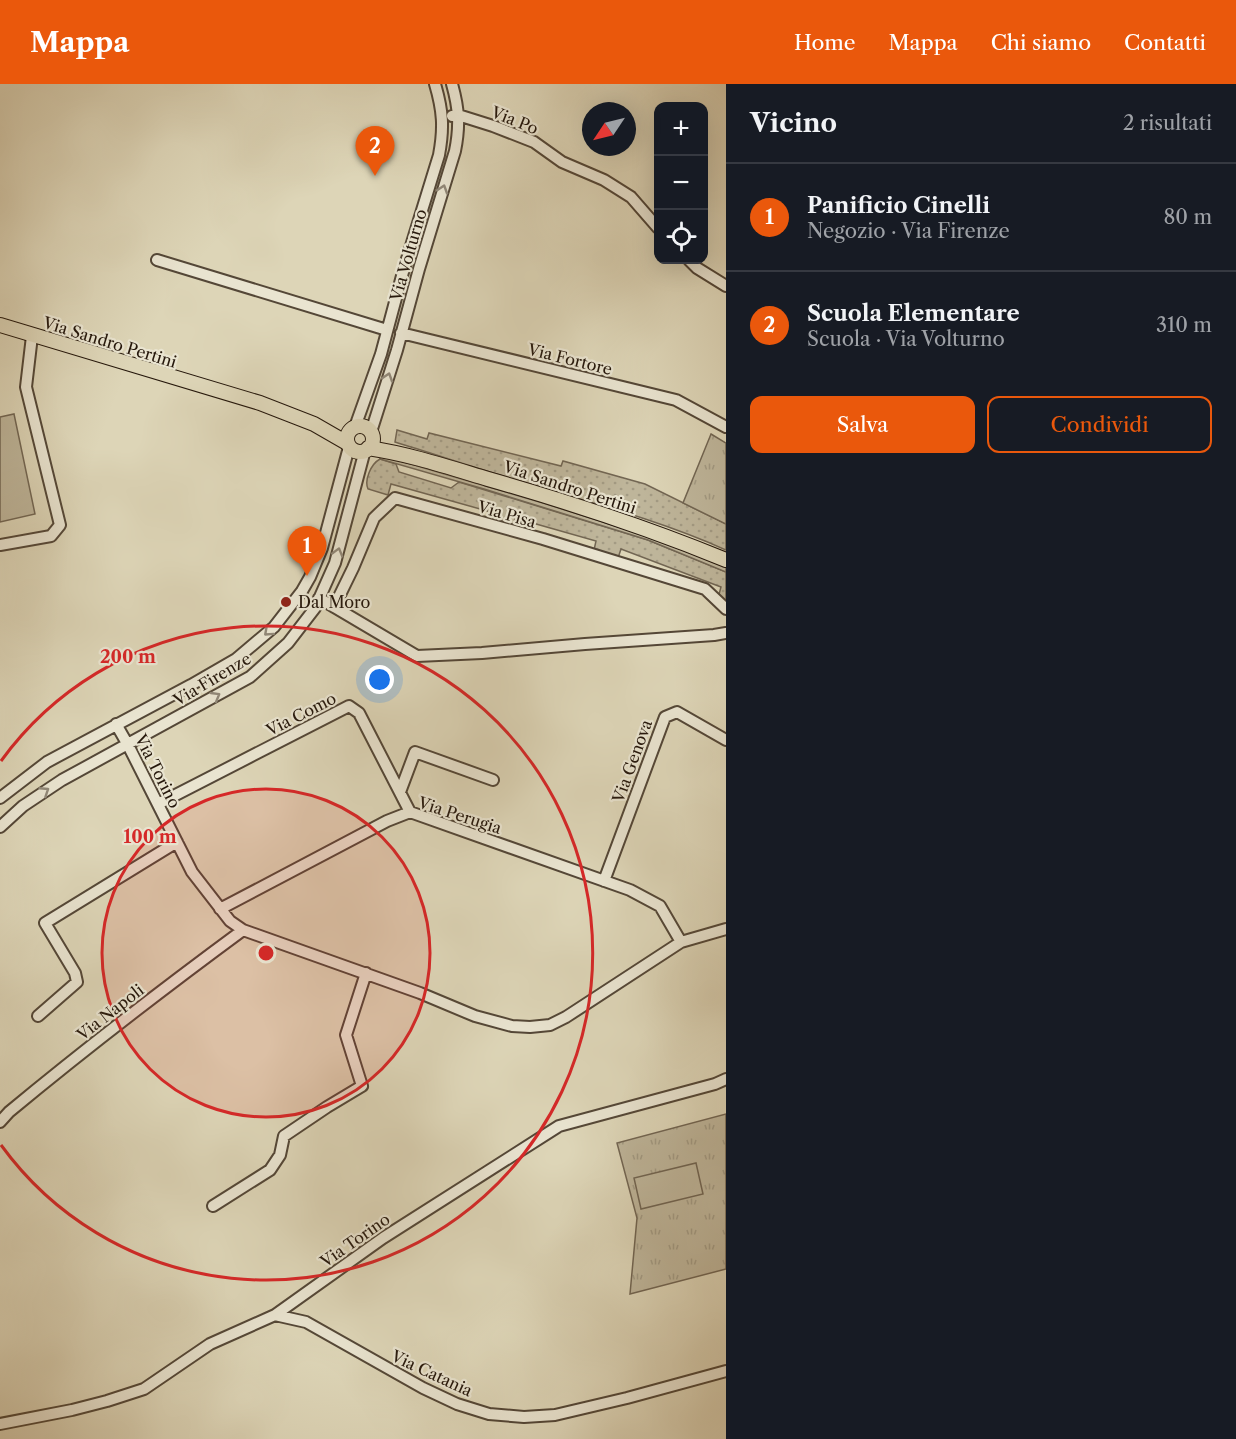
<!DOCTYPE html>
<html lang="it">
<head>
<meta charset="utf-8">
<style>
	:root { --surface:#171b24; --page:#242831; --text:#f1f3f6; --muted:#9ea1a6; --line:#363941; --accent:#ea580c }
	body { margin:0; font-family:"Libre Caslon Text",serif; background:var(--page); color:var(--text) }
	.controls { position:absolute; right:18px; top:18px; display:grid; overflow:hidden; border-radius:12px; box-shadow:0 6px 24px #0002 }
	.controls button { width:54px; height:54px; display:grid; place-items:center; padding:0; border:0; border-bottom:2px solid var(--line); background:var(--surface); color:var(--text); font:30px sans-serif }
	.compass { position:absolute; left:582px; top:18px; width:54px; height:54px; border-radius:50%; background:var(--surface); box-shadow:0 6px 24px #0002; rotate:235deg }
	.you { position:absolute; left:380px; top:596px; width:21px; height:21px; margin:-15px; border:4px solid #fff; border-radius:50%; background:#1a73e8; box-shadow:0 0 0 9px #1a73e833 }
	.badge { display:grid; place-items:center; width:39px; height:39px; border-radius:50%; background:var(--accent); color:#fff; font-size:20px; font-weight:700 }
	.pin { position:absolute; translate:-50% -50px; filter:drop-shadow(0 2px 3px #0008) }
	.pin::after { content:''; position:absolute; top:32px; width:21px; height:18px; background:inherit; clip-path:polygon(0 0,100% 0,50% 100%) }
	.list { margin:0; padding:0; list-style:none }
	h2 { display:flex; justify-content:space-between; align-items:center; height:78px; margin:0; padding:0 24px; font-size:26px }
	h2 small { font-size:20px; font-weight:400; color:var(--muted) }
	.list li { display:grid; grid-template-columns:39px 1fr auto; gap:18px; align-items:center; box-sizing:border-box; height:108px; padding:0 24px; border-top:2px solid var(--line) }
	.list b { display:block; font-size:22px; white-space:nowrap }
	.list p { margin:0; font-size:20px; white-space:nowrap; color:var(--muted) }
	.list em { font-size:20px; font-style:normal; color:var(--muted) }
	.actions { display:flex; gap:12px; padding:18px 24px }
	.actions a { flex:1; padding:14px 0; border:2px solid var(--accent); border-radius:12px; text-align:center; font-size:21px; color:var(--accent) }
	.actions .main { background:var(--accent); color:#fff }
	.icon { flex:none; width:33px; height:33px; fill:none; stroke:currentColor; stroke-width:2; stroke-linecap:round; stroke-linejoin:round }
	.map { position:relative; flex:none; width:726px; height:1355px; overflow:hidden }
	header { display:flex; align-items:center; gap:36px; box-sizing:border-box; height:84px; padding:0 30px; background:var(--accent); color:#fff }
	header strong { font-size:28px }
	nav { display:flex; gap:33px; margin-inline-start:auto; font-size:21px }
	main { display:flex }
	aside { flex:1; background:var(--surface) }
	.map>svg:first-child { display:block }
	.grass { fill:url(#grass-dots); stroke:#726653; stroke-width:1.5 }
	.park { fill:url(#park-tufts); stroke:#726653; stroke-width:1.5 }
	.garden { fill:#beb59a; stroke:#726653; stroke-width:1.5 }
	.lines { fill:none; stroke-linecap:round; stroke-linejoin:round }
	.minor-casing { stroke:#544737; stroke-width:14 }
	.major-casing { stroke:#26180c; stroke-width:16 }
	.minor { stroke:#e9e4d0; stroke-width:10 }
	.major { stroke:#ddd5b7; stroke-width:14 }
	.oneway { stroke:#918878 }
	.ring { fill:none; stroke:#d62828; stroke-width:3 }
	.poi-dot { fill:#8f2418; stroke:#e9e4d0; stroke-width:2 }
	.labels { text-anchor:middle; stroke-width:4.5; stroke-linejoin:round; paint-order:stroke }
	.street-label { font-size:16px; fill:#26180c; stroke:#e9e4d0 }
	.poi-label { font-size:16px; fill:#26180c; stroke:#e9e4d0; text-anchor:start }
	.centre { fill:#d62828; stroke:#e9e4d0; stroke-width:3 }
	.ring-label { font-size:18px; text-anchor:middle; font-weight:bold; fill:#d62828; stroke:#e9e4d0; stroke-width:4.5; stroke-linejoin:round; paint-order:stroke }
</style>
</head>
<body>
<header>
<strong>Mappa</strong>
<nav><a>Home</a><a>Mappa</a><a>Chi siamo</a><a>Contatti</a></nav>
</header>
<main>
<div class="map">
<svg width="726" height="1355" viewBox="0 0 726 1355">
	<defs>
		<pattern id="grass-dots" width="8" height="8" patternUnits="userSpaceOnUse" patternTransform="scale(1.5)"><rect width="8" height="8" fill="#beb59a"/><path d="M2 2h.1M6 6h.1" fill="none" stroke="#a39b84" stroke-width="1.8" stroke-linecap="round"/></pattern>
		<pattern id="park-tufts" width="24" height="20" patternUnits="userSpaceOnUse" patternTransform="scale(1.5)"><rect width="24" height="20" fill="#beb59a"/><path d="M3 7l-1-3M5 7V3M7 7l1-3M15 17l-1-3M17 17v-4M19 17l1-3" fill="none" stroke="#a39b84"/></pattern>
	</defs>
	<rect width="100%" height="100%" fill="#ddd5b7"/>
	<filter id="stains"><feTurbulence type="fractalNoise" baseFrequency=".00333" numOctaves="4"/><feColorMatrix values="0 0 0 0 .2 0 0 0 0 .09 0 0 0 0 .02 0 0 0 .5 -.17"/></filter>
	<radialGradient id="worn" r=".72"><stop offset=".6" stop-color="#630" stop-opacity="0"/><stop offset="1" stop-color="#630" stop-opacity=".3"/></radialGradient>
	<path class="grass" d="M397,346L427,355L429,349L561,382L563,377L645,400L726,440V466C657,435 585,417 513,395C473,383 434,370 395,358Z
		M380,375L396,380L399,388L451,404L459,398L648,456L726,488V517L718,514L721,503L621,465L618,474L594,466L596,457L515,434L513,444L496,440L498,430L391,400L388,411L368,405C364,396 371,380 380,375Z"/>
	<path class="park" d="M711,350L726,359V440L683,419Z
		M726,1030V1185L630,1210L637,1134L617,1059Z"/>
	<path class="garden" d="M14,330L35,430L0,438V333Z
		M380,371L543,419L650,453L726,483V488L648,456L484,405L380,375Z
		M696,1079L703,1110L641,1125L634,1094Z"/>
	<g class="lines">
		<defs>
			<path id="minor" d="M452,32L458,31L493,42L534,58L562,78L604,96L631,113L658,144
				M157,176L387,246
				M689,176L697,184L726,202
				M401,249L676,316L726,343
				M355,343L381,270L403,188L439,71C444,44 443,27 435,0
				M371,348L397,266L419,185L455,67C460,42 459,25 452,0
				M0,461L51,452L60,441L26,303L32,252
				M319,514L417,572L482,569L585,560L714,551L726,549
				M334,523L353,484L374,434L395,414L543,455L705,505L726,525
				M116,640L128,661L192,788L230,837L243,846L420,909L475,932L512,942L530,943L550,941L566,933L681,858L726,845
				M400,708L415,668L493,696
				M0,714L47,678L191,601L236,575L274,543L302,507L310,493L322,464L349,363
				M158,720L349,622L359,629L410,728
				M0,743L23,722L62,696L250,593L288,559L315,524L335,479L365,366
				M604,797L665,633L677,628L726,656
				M220,825L387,737L410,728L630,806L660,822L681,858
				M38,932L77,898L75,889L45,839L177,758
				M0,1038L9,1028C85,965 163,905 243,846
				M213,1122L270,1086L280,1071L284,1052L327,1023L362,1002L346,951L366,889
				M275,1231L306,1238L423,1304L457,1320L489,1330L524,1333L555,1331L627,1314L726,1287
				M0,1340L72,1326L107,1317L144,1305L210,1260L275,1231L383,1154L559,1042L715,1000L726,995"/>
			<path id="major" d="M0,241L260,319L314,340L347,359
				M347 355a13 13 0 1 1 26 0a13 13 0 1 1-26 0Z
				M368,364C409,370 448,383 488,395C569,418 648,444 726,476"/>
		</defs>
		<use href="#minor" class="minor-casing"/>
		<use href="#major" class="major-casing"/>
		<use href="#minor" class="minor"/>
		<use href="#major" class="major"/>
	</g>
	<defs><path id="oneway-chevron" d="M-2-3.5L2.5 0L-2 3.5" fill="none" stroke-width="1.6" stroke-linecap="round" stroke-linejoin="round" transform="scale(1.5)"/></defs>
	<g class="oneway">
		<use href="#oneway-chevron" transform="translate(443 105) rotate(-72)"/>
		<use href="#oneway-chevron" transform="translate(388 293) rotate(-72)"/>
		<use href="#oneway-chevron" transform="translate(338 468) rotate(-74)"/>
		<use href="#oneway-chevron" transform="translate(268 548) rotate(138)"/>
		<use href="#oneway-chevron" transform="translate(216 612) rotate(-30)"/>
		<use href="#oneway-chevron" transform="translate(45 707) rotate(-33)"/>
	</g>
	<circle cx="266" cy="869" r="164" fill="#d62828" fill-opacity=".12"/>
	<g class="ring">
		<circle cx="266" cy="869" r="164"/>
		<path d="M1 677A327 327 0 1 1 1 1061"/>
	</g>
	<circle class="poi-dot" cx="286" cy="518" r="6"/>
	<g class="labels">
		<g class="street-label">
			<text transform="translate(515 36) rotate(22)" y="6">Via Po</text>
			<text transform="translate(408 171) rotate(-74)" y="6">Via Volturno</text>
			<text transform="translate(110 258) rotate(17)" y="6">Via Sandro Pertini</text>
			<text transform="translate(570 275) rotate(14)" y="6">Via Fortore</text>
			<text transform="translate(570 403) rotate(18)" y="6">Via Sandro Pertini</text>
			<text transform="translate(507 430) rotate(16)" y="6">Via Pisa</text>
			<text transform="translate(212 595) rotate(-31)" y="6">Via Firenze</text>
			<text transform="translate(301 630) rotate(-27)" y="6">Via Como</text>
			<text transform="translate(632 677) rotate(-70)" y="6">Via Genova</text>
			<text transform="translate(158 687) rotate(63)" y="6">Via Torino</text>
			<text transform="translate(460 731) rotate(18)" y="6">Via Perugia</text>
			<text transform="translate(110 928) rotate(-38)" y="6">Via Napoli</text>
			<text transform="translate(355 1156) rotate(-35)" y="6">Via Torino</text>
			<text transform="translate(432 1289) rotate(25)" y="6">Via Catania</text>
		</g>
		<g class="poi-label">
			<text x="298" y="524">Dal Moro</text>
		</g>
	</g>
	<circle cx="266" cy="869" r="9" class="centre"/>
	<g class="ring-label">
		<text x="128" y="579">200 m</text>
		<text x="150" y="759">100 m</text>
	</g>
	<rect width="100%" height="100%" filter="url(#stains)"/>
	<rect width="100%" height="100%" fill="url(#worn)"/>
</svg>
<div class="controls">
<button>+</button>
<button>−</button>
<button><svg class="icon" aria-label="locate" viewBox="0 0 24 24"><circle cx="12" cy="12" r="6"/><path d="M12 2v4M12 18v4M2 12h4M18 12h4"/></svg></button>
</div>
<svg class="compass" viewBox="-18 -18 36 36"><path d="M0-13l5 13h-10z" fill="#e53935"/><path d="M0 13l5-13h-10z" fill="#9ea1a6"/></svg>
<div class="you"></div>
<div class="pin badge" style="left:307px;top:492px">1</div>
<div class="pin badge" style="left:375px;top:92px">2</div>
</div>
<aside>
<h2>Vicino<small>2 risultati</small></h2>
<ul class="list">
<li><span class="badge">1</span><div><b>Panificio Cinelli</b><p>Negozio · Via Firenze</p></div><em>80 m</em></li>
<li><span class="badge">2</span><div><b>Scuola Elementare</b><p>Scuola · Via Volturno</p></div><em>310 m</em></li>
</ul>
<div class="actions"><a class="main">Salva</a><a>Condividi</a></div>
</aside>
</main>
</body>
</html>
